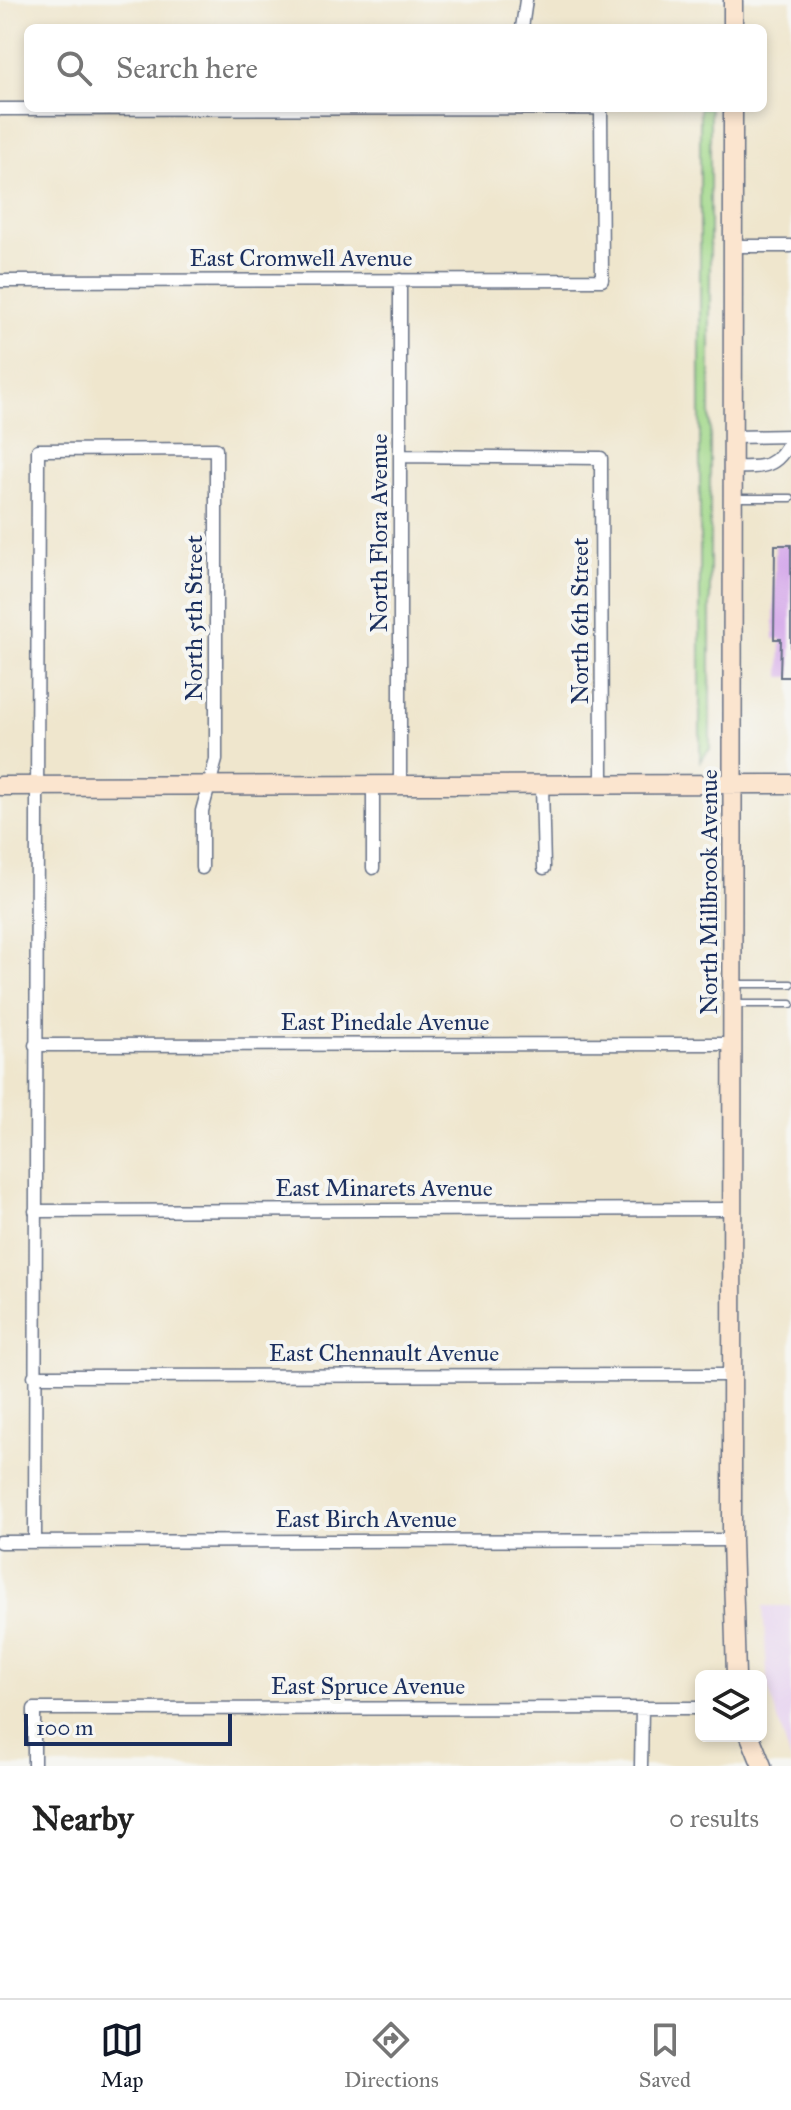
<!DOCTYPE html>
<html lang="en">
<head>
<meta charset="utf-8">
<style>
	:root { --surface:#fff; --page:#f2f2f2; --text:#222; --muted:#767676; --line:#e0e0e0; --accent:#111827 }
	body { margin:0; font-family:"IM FELL Great Primer",serif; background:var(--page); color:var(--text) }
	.controls { position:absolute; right:24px; bottom:24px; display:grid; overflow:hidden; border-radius:12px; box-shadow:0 4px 12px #0003 }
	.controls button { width:72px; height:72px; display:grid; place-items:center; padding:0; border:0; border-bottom:2px solid var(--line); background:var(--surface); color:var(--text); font:40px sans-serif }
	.scale { position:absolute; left:24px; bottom:20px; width:208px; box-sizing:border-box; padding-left:8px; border:4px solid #1b2f5e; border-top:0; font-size:22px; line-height:28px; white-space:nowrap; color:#1b2f5e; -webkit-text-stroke:6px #f6f6f2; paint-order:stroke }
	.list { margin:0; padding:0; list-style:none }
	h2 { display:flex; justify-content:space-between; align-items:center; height:104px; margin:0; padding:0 32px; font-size:34px }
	h2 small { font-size:26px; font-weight:400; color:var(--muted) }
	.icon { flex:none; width:44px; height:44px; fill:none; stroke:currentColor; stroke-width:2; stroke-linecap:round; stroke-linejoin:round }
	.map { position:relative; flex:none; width:791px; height:1766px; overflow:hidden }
	.search { position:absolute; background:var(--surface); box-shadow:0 4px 12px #0003; left:24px; right:24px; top:24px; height:88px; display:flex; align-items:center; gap:20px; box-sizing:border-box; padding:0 28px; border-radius:12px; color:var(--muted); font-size:30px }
	.sheet { height:232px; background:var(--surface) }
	nav { display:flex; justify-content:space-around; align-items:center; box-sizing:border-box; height:112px; border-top:2px solid var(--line); background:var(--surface); font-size:22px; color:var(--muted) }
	nav a { display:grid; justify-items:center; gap:4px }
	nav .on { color:var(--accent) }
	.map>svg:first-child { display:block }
	.built { fill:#e6d2f0 }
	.green { fill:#a1d889; stroke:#5e8474; stroke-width:2 }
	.building { fill:#d6aaea }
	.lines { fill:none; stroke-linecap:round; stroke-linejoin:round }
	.lane-casing { stroke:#656f85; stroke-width:9 }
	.street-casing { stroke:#656f85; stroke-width:15 }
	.secondary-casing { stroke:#656f85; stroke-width:21 }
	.lane { stroke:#fff; stroke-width:6 }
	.street { stroke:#fff; stroke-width:12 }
	.secondary { stroke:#fbe5cf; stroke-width:18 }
	.labels { text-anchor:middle; stroke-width:8; stroke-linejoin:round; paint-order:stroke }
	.street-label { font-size:24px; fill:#1b2f5e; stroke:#f6f6f2 }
</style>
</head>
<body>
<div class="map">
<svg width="791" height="1766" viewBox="0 0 791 1766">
	<rect width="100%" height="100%" fill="#f6f6f2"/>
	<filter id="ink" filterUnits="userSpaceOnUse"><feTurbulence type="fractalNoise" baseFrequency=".0125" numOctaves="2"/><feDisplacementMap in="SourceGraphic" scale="16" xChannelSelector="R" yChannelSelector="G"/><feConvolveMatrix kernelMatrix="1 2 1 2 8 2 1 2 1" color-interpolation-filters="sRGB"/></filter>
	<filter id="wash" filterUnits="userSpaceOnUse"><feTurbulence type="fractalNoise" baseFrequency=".006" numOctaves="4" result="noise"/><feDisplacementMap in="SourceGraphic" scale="32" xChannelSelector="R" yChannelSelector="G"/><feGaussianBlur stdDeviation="1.8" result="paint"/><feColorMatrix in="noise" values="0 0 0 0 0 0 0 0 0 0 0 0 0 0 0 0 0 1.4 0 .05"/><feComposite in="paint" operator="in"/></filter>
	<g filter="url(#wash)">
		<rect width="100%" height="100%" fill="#efe6cd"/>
		<path class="built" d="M763,1606H791V1762L768,1687Z"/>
		<path class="green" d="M700,108H710V749L700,761Z"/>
		<g id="blocks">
			<path class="building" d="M775,545H791V677H780L781,639H774Z"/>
		</g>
	</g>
	<g filter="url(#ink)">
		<use href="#blocks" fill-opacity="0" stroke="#656f85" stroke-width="2"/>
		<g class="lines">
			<defs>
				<path id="lane" d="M735,498H791
					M735,984H791
					M734,1004H791"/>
				<path id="street" d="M522,28L526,0
					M0,109L601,108L602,280L0,281
					M733,246H791
					M733,437L791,436
					M401,456L601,458L602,784
					M733,467C763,468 778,468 791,438
					M373,785V868
					M400,785V280
					M542,785L544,868
					M35,1045L734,1044
					M35,1211L732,1209
					M34,1376L733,1375
					M0,1542L732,1540
					M35,1542L38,450L216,449V760L202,811V868
					M34,1766V1709L701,1708
					M641,1766L642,1708"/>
				<path id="secondary" d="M733,28V0
					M733,108L732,1540L736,1676
					M0,786L791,784
					M750,1736L762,1766"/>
			</defs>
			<use href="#lane" class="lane-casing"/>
			<use href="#street" class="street-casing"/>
			<use href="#secondary" class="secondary-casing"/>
			<use href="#lane" class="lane"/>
			<use href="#street" class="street"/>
			<use href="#secondary" class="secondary"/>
		</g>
	</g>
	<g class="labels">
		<g class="street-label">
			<text x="301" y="266">East Cromwell Avenue</text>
			<text transform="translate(379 533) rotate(-90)" y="8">North Flora Avenue</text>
			<text transform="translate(194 618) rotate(-90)" y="8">North 5th Street</text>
			<text transform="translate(580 621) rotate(-90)" y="8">North 6th Street</text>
			<text transform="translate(709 892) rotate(-90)" y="8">North Millbrook Avenue</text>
			<text x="385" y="1030">East Pinedale Avenue</text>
			<text x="384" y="1196">East Minarets Avenue</text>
			<text x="384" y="1361">East Chennault Avenue</text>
			<text x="366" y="1527">East Birch Avenue</text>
			<text x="368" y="1694">East Spruce Avenue</text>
		</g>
	</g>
</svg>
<div class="controls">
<button><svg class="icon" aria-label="layers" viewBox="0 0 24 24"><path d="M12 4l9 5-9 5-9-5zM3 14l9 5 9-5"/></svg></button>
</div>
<div class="scale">100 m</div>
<div class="search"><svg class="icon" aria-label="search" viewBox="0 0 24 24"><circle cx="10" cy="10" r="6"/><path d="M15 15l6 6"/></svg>Search here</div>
</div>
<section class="sheet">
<h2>Nearby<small>0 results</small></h2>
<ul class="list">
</ul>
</section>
<nav>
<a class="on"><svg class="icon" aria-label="map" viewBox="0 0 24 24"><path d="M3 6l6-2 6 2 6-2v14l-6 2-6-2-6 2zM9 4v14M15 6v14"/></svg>Map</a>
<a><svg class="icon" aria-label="directions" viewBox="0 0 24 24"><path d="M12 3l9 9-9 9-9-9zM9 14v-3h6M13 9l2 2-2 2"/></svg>Directions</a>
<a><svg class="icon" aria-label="saved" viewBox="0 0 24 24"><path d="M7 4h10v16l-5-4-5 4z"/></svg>Saved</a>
</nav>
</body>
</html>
